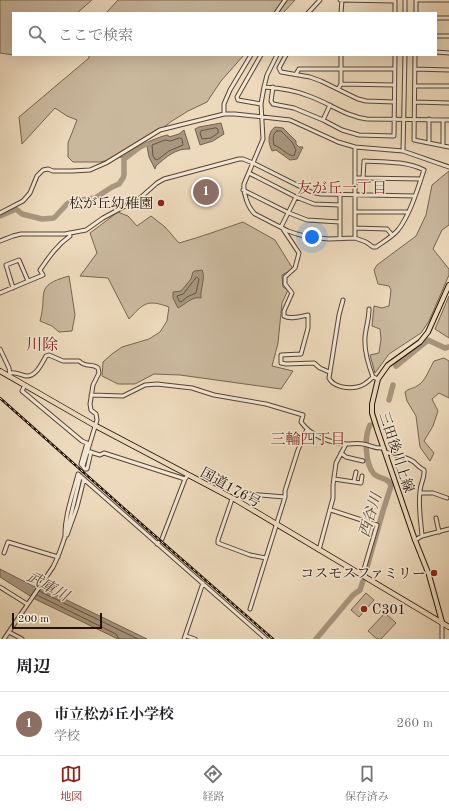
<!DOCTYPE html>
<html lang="ja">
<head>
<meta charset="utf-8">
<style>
	:root { --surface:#fff; --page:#f6f6f6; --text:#202124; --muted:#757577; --line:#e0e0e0; --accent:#8f2418 }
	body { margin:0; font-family:"Old Standard TT","Noto Serif JP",serif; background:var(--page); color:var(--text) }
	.scale { position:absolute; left:12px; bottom:10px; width:90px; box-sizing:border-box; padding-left:4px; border:2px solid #211207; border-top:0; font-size:11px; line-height:14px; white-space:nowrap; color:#211207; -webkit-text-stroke:3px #f3e7d3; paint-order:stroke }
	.you { position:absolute; left:312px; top:237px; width:14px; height:14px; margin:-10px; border:3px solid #fff; border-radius:50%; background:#1a73e8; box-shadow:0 0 0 6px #1a73e833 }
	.badge { display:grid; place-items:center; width:26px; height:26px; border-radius:50%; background:var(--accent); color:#fff; font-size:13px; font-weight:700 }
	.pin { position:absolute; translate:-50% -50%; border:2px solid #fff; box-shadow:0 1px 4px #0006 }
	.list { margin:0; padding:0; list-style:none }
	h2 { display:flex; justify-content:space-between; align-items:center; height:52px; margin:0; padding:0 16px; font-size:17px }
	h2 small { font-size:13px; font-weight:400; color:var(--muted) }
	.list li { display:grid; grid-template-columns:26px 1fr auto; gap:12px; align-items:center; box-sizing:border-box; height:64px; padding:0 16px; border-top:1px solid var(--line) }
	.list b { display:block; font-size:15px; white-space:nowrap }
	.list p { margin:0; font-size:13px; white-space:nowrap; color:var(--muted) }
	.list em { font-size:13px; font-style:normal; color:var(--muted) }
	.icon { flex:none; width:22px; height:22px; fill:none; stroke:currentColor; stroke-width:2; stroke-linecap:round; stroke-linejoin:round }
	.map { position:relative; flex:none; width:449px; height:639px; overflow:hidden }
	.search { position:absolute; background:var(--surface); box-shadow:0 4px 16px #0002; left:12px; right:12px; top:12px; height:44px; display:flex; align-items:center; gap:10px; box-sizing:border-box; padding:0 14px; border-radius:0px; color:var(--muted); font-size:15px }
	.sheet { height:116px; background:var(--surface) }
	nav { display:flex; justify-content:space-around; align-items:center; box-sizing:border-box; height:56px; border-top:1px solid var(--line); background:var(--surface); font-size:11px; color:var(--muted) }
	nav a { display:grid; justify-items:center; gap:2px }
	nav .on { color:var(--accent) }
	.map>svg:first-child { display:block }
	.green { fill:#cab89d; stroke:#766552 }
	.water { fill:#a8967e; stroke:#72614e }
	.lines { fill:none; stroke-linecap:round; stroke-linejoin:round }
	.shore { stroke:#645442; stroke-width:1 }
	.river { stroke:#a8967e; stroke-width:5.5 }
	.minor-tunnel { stroke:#cebca1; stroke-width:3; stroke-dasharray:3 1.5; stroke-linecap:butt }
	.minor-casing { stroke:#544434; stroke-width:5 }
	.major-casing { stroke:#211207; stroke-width:6 }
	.highway-casing { stroke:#211207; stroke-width:6 }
	.minor { stroke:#f3e7d3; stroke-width:3 }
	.major { stroke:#eddabc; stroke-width:4 }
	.highway { stroke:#eddabc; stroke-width:4.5 }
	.rail-casing { stroke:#211207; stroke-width:2.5 }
	.rail { stroke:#f3e7d3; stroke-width:1; stroke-dasharray:3; stroke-linecap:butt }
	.poi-dot { fill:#8f2418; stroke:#f3e7d3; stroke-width:1.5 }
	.labels { text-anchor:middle; stroke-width:3; stroke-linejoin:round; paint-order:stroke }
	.poi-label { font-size:14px; fill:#211207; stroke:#f3e7d3; text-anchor:end }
	.street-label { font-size:14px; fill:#211207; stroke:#f3e7d3 }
	.neighbourhood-label { font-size:15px; fill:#7a1f14; stroke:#f3e7d3 }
	.water-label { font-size:15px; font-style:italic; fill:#5e4d3d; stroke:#f3e7d3 }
	.quarter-label { font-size:16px; fill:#7a1f14; stroke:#f3e7d3 }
</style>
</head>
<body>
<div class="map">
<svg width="449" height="639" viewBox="0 0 449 639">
	<rect width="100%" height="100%" fill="#eddabc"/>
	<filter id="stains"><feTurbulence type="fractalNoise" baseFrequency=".005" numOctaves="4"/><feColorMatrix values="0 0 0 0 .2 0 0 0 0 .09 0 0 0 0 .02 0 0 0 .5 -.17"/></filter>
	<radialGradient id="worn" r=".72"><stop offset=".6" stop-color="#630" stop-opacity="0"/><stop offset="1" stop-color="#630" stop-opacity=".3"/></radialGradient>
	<path class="green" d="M0,0H92L77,13H13V55H14L0,53Z
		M118,0H295L283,13H106Z
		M89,55H244L221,81L207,102L188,111L172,121L126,156L100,162H73L68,157V143L77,120L67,116L55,108L22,144L19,117L89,58Z
		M449,171V225L442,230L433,249L449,269V275L429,321L421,333L389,354L375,373L370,355L379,353L381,339L380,329L372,326L374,306L382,308L389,306L391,290L389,286L378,284L374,270L377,265L416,236L426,215L432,185Z
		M118,212L128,216L137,226L151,216L165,227L179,243C201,237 222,229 243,222L275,240L293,269L282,275L283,287L288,290L282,303L278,343L272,366L293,371L281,389L180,375L154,374L135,384H118L102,376L103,362L112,354L122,347L149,339L160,332L167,321L169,307C147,299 144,303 129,319L108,278L80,276L97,253L90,233Z
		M69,276L75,315L72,331L59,332L52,326L40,321C48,293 33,286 69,276Z
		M449,296V338L435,329Z
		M444,358L449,361V398L439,393L432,399L438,411L433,426L424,441L434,453L430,461L420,447L416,416L407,401L405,392C409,388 412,389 417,386C426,381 429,369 434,361Z
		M366,593L374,600L359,617L351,610Z
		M385,613L396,623L381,639H377L368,631Z"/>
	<path class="water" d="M221,123L224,134L213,141L200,145L195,129L199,127Z
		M275,127L283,128L296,141V144L299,147H303L297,159L290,160L276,150L272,151C268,143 267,133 275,127Z
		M184,130L190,149C176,148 166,157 156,166L155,169L149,157L147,146L144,144C147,142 164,135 168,135L169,137L179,134Z
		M202,270C206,278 200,289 201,298C192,296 186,304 178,308L173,298V292L181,291L191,279L193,272L195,271Z
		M0,569L33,586L42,588L147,639H118L35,599L0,577Z"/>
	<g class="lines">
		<path class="shore" d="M216,128L218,129V133L211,138L202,139L200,133L201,131Z
			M277,131H281L292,142L296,150L294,156C286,155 281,147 274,145C273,140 272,134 277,131Z
			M180,138L182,139L183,145L169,151L157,160L155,159L153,156L152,145L165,140L170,141Z
			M197,277L199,279L196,293L187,297L181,302L179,301L177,296L183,294Z
			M39,591L138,639
			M37,595L116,634L119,639"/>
		<path class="river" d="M0,216L16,209L22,214L42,219L54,218L67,204L70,202L95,198L112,187L119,184L123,178L124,175V159L140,147L146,144
			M396,366L428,340L445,348L449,347
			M389,400L393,385
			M365,574L383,511L391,486C390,478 379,479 374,474C365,464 364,437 370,425
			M316,639L353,595L360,590L363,581"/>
		<path class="minor-tunnel" d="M80,478L83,466"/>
		<defs>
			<path id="minor" d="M340,0L395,1
				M405,0V13
				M416,0H449
				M276,13L285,0
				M308,13L320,0
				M341,13L342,0
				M395,13V1
				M416,13V0
				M436,18H449
				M436,36H449
				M436,52L449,53
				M261,55L237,97L238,100L261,104
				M286,55L279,68L281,72L310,77L321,81L358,99L366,101L394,102
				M415,55L414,140L449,147
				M415,69L449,70
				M296,74L299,69H394
				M341,84L394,85
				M415,86H449
				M264,87L267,75L277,55
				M273,87L271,101L273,104L294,108L323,120L342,130L359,135L394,136L395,55
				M338,89L341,84V55
				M415,102L449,103
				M224,114V104L230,90L251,55
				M323,120L330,105
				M443,120V146
				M429,143V119
				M403,151L405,55
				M249,173L296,197L314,204L340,205
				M355,178H363L364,161C384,162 406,161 424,170C418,188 410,215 398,230C392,237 383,242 376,247H373L366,242L355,238L329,239L308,237L297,234L288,231L255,214C248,208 243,193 244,184L263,139L261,104L264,87C279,88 295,90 309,96C329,103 345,116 367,119L449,120
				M363,178L421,179
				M243,190L289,213L307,220L340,222
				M355,212H407
				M0,213L23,201L30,193L37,176L43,170L48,169L53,171H72L90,170L106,163L160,130L224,114H235L290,120L338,142L355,147L403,151L449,167
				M281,227L296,197
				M355,228L387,229L392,235
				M283,229L299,253L295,268L285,277V284L292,293L284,311V316C291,320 301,316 308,315V328L301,354L281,355V363L286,364L314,363L320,368L329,372
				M355,238V147
				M340,239V195
				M0,241L13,236L21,234H65L86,230L103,218L140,198L157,183L164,179L239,159H243L253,163L311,192L321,194L415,196
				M13,288L6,265L19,260L28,281
				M0,293L43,275L40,270C49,257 57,245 70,236L69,233
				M343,300L339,315L329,378C333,387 348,389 357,387C364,386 369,381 373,377
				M369,309C369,319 366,327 365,337C364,350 368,364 373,377L378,379
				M0,349L9,368L10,375
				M10,373C16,372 21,375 26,376C36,377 42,363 46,356L49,355L63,361H79C86,368 92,363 98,368L99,373L93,385L90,404L91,410L96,414L97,420L83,466
				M25,385L22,391L82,441L89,444
				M91,395L123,396L145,385L157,384L192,388L214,395L266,404L303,415L301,422C311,436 330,443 347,444C352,444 358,443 363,444C371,445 374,449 384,448
				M87,443L81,464L85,469H87L91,452
				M87,451L100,455L104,453L185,479
				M385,452C394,455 406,456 414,462C417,465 420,468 424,470C425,478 420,484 420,492C418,506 421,522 422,536L415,540
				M341,453L346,457L363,461
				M334,479L361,483L362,476
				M354,481L356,472
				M420,493H433L447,498
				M232,499L218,540V543L250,555L266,558
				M236,500L249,494L285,497
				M331,510L377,525L362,576
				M436,518L439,532
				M67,535L77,507L84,479
				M422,536L449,529
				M65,538C64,517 73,494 78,474L266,639
				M157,544L162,539L185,479L188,475
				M319,550L333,498V485L336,463L346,444
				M4,553L8,542L58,557
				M0,587L27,604
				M250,609L285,497V491L298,450L307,429
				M442,623V639
				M9,632L22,639
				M186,636L195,639
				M4,639L53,567C67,539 72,508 80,478
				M184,639L203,583"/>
			<path id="major" d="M442,622L429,575L415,540L377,429L372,413V404L378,379L388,365L420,342L428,332L449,285"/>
			<path id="highway" d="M0,371L94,425L236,500L449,627"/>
		</defs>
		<use href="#minor" class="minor-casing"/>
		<use href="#major" class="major-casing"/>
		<use href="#highway" class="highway-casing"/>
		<use href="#minor" class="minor"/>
		<use href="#major" class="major"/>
		<use href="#highway" class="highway"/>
		<defs>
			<path id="rail" d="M0,398L146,528L273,639"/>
		</defs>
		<use href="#rail" class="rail-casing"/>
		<use href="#rail" class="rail"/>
	</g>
	<g class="poi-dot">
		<circle cx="161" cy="203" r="4"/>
		<circle cx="434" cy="573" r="4"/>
		<circle cx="364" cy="609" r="4"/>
	</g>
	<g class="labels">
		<g class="poi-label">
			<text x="153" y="208">松が丘幼稚園</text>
			<text x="426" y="578">コスモスファミリー</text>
			<text x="372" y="614" text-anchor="start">C301</text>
		</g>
		<g class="street-label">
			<text transform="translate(397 452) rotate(72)" y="5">三田後川上線</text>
			<text transform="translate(231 487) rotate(29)" y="5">国道176号</text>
		</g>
		<g class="neighbourhood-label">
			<text x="342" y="193">友が丘一丁目</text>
			<text x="308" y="444">三輪四丁目</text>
		</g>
		<g class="water-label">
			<text transform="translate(370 515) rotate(-73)" y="5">西谷川</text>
			<text transform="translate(48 586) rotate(29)" y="5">武庫川</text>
		</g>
		<g class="quarter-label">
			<text x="42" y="350">川除</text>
		</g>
	</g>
	<rect width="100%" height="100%" filter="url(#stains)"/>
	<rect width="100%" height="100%" fill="url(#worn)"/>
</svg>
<div class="scale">200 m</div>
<div class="you"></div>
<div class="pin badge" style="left:206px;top:192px;background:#8d6e63">1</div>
<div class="search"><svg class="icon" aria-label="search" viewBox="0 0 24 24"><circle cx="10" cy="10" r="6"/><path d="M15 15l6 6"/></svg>ここで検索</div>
</div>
<section class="sheet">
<h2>周辺<small></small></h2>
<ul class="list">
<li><span class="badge" style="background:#8d6e63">1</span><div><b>市立松が丘小学校</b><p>学校</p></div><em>260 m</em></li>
</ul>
</section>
<nav>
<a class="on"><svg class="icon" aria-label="map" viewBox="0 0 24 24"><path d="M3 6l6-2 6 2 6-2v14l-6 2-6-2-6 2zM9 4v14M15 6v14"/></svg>地図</a>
<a><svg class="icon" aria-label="directions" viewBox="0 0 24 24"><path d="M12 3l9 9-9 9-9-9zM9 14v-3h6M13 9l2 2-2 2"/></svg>経路</a>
<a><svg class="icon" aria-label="saved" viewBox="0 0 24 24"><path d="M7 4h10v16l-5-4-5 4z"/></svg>保存済み</a>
</nav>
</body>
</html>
